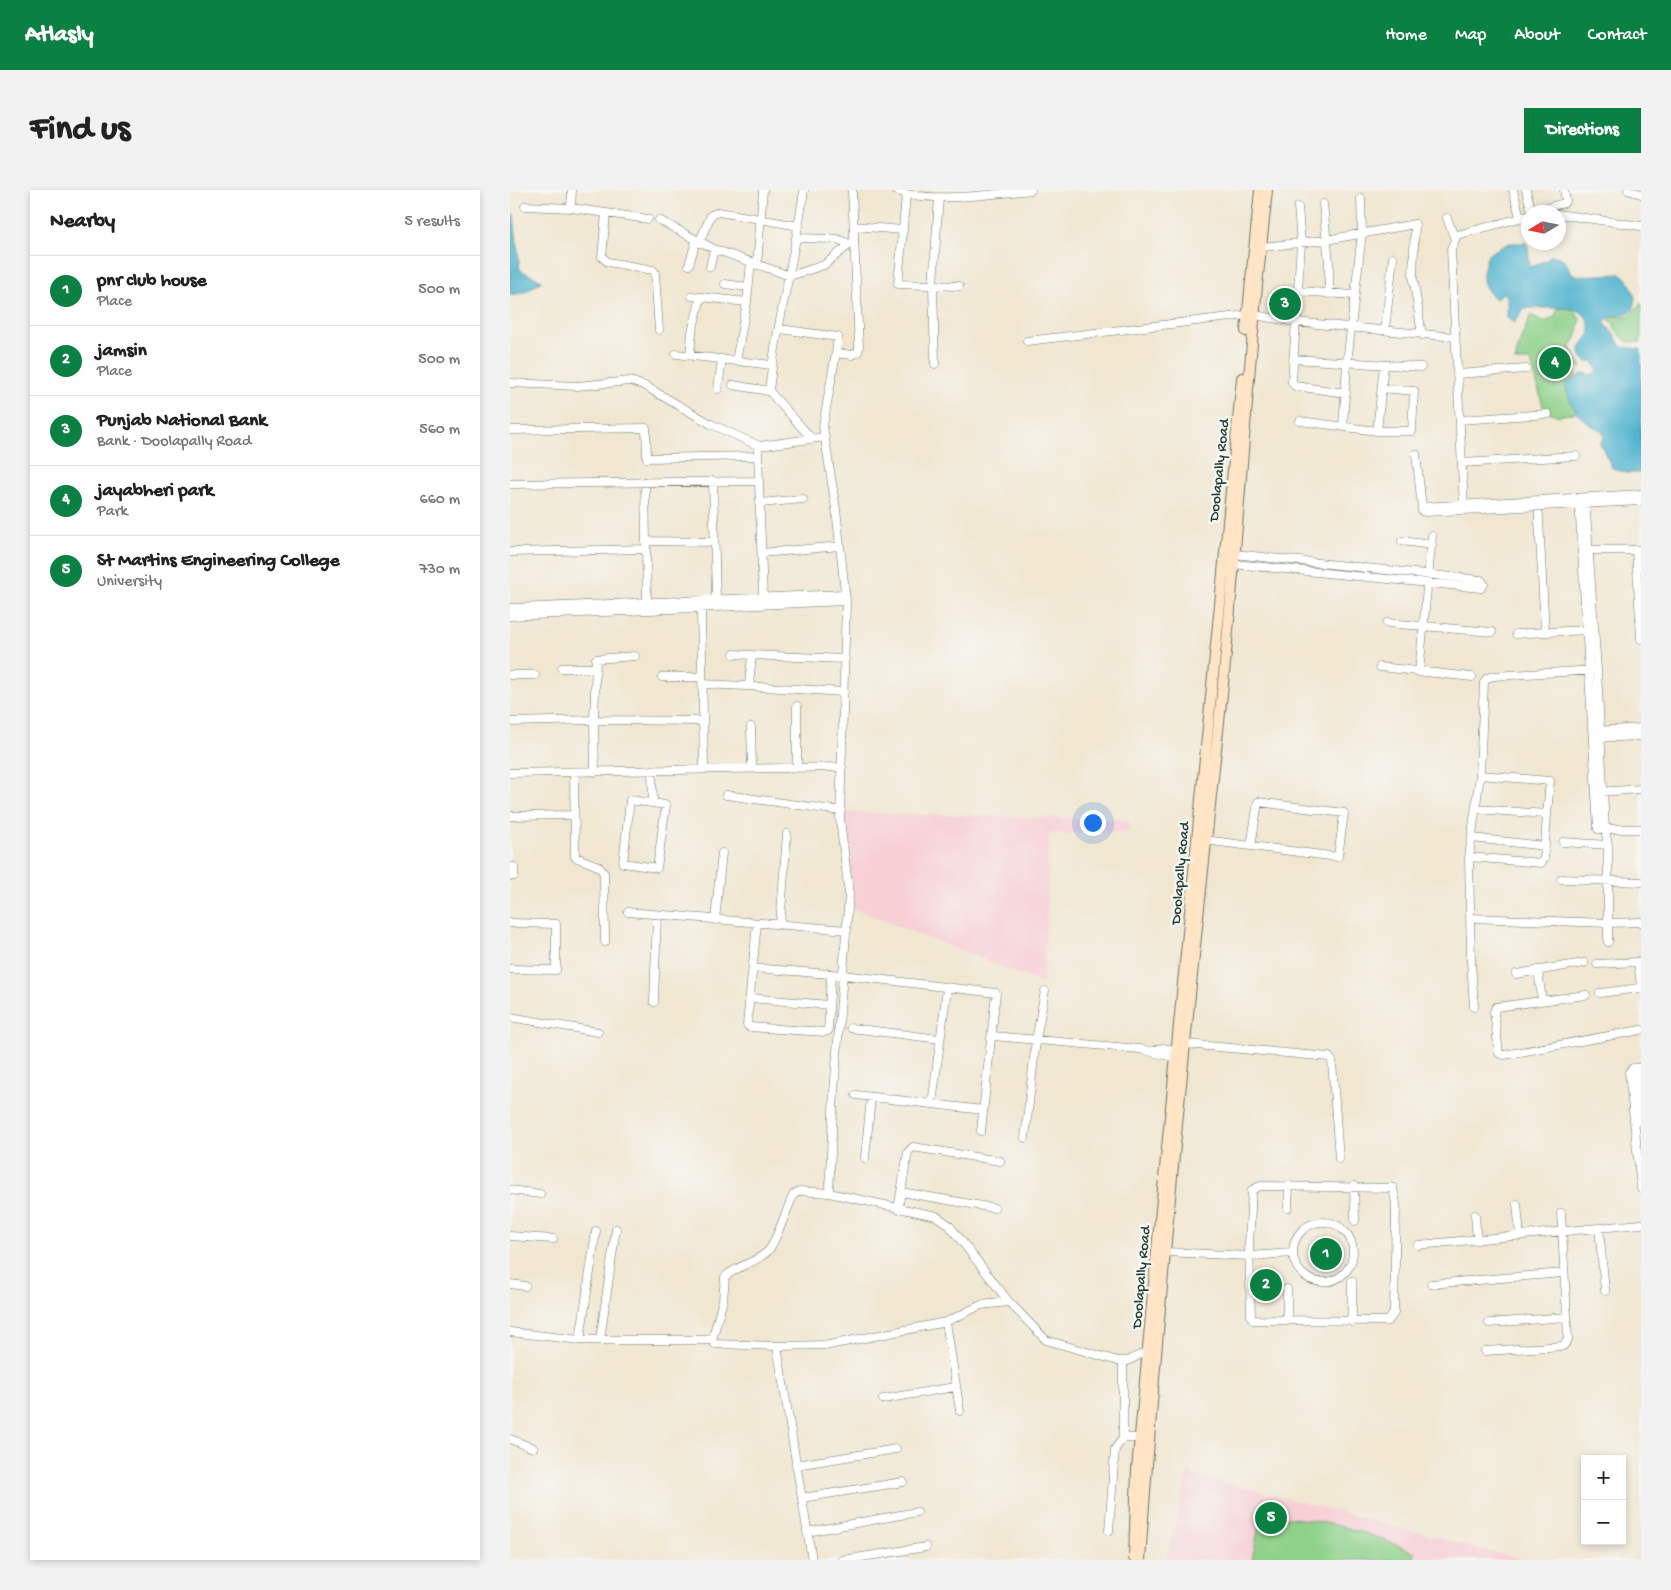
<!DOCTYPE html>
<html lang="en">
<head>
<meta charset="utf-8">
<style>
	:root { --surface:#fff; --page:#f2f2f2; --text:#222; --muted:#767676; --line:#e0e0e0; --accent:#0b8043 }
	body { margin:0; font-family:"Gochi Hand",sans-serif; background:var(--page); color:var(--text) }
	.controls { position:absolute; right:15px; bottom:15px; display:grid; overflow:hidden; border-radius:0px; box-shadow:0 2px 8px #0003 }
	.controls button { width:45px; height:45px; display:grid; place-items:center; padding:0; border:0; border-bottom:1px solid var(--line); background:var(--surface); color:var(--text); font:25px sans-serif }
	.compass { position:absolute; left:1011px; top:15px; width:45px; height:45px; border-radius:50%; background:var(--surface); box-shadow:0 2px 8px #0003; rotate:260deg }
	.you { position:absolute; left:582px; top:632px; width:18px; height:18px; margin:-12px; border:4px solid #fff; border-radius:50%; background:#1a73e8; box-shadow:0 0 0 8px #1a73e833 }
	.badge { display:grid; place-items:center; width:32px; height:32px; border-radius:50%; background:var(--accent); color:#fff; font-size:16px; font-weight:700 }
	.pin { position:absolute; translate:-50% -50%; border:2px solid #fff; box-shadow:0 1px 5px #0006 }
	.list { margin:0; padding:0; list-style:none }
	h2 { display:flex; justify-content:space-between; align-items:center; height:65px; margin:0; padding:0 20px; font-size:21px }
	h2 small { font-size:16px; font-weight:400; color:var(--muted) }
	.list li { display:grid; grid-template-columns:32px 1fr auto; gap:15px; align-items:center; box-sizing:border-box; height:70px; padding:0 20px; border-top:1px solid var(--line) }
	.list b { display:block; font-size:19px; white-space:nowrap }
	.list p { margin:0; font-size:16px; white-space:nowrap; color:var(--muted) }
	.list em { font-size:16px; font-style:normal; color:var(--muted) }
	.map { position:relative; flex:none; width:1131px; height:1370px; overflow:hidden; border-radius:0px }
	header { display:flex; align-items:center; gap:30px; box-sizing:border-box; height:70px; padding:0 25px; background:var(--accent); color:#fff }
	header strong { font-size:24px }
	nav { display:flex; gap:28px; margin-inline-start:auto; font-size:18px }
	.intro { display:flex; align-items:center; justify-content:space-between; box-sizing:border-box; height:120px; padding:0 30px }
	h1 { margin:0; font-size:35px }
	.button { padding:12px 22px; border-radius:0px; background:var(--accent); color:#fff; font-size:18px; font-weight:700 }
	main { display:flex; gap:30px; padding:0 30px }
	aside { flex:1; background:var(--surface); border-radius:0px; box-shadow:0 2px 8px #0003 }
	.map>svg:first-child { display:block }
	.built { fill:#f7cfd5 }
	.green { fill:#8fd18a; stroke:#57875f }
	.water { fill:#51b4cf; stroke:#387882 }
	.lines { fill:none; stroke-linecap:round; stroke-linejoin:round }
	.street-casing { stroke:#68786b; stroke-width:9 }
	.secondary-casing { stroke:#68786b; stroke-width:12 }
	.street { stroke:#fff; stroke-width:8 }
	.secondary { stroke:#ffe4c6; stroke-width:10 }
	.labels { text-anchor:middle; stroke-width:5; stroke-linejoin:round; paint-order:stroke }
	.street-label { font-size:15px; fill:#1f3d34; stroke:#f6f6f2 }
</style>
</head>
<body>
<header>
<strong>Atlasly</strong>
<nav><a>Home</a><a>Map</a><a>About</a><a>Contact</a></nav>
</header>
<div class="intro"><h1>Find us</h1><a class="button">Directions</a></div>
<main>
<aside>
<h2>Nearby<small>5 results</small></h2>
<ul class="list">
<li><span class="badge">1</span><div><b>pnr club house</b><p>Place</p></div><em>500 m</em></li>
<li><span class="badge">2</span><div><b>jamsin</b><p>Place</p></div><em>500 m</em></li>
<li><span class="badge">3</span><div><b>Punjab National Bank</b><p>Bank · Doolapally Road</p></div><em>560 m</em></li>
<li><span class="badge">4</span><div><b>jayabheri park</b><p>Park</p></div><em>660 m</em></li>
<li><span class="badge">5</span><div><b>St Martins Engineering College</b><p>University</p></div><em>730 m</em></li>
</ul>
</aside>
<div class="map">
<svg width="1131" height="1370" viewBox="0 0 1131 1370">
	<rect width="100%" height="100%" fill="#f6f6f2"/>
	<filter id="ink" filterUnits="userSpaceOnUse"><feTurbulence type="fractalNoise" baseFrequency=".02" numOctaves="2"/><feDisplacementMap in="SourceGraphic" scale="10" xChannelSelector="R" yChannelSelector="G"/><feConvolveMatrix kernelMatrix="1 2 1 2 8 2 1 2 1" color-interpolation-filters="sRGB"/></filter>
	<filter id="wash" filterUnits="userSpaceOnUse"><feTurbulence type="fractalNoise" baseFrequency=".0096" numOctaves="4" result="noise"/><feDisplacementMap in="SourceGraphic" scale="20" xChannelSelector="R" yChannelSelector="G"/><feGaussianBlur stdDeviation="1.12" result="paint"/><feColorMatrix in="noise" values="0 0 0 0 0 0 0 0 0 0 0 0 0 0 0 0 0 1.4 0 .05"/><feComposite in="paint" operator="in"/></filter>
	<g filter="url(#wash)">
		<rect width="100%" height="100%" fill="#f1e7d1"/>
		<path class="built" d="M335,622L619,630V642L539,644L537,730L533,794L343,718Z
			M678,1283L873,1333L1012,1370H656Z"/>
		<path class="green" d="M1131,113V152H1117L1105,139L1104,133L1099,130L1103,126L1119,127Z
			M1049,118L1064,119L1070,130L1067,146L1060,158L1072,177L1064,176L1066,187L1057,193L1067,222L1049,226L1034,220L1021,171H1005L1011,148L1021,125L1035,132L1044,127Z
			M770,1327C818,1330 861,1343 905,1363L904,1370H742L749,1336Z"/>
		<path class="water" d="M0,23L4,25L10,80L32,91L13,103L0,105Z
			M999,53H1016L1018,57L1020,77L1037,70L1041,65C1053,67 1057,70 1060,83L1066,86L1111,84C1122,91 1131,115 1120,123C1110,126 1101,124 1094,132L1105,146L1111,157L1131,159V283H1116L1102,278L1090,253L1094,247L1092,241C1070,231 1060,218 1055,194L1074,183L1081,185L1088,181L1083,171L1076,172C1064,162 1072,154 1080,144C1080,118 1064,118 1042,118C1032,118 1024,117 1014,119L1004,133L997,128V106L993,103L986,109C968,94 972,84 978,64Z"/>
	</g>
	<g filter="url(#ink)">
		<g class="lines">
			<defs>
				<path id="street" d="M294,0C285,67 266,134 259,201L302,249
					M385,0C415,14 486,4 521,0
					M1003,0L1010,27
					M1016,0L1021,19L1025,21L1054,13L1056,11L1054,0
					M1118,0L1131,4
					M396,5L388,94L449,96
					M813,14L819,73V104
					M15,16L61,18L138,29
					M788,17L791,53L782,192L785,196L836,203
					M61,18L62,0
					M96,23L92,67L98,72L143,80L145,83L149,140
					M1048,24L1131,36
					M937,28L944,47
					M149,30L204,59L280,86L314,75L344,51
					M344,36L393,40
					M287,48L327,49L340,54
					M189,53L201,25L209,22L289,36
					M752,57L816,50L905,34L903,86L912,145
					M179,75L186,51
					M247,75L253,0
					M200,77L204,59
					M215,94L238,97
					M788,101L845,105
					M182,106L237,112
					M744,125L785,132L945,147
					M270,139L328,147L326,163
					M875,140L883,68
					M517,151L737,125
					M166,164L262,175
					M180,165L182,142L191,107
					M783,169L911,177
					M226,171L237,112L241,72
					M425,174L423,95L429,7
					M947,184L1016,179
					M0,193L67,196L120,191L135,196L201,234L249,256L315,247
					M223,195L259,201
					M208,199L212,169
					M950,230L1038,224
					M790,231L867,241H902L904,201L872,198
					M833,236L837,173L852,43L851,8
					M0,240L136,238L137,268L248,266
					M867,241L874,175
					M248,262L253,411
					M906,264L912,317
					M952,273L1066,266
					M203,291L206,410
					M135,292L137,414
					M0,294L249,291
					M1131,304L912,317V321L915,322L1131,311
					M1069,310L1088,639H1131
					M1028,311L1035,442L1080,440
					M250,313L293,309
					M954,317L941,59L947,45L1018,26
					M136,351L204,352
					M892,351L922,355
					M1076,360H1129
					M1126,360L1131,449
					M0,362L136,359
					M252,363L330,356
					M723,374L971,398L974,394L971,390L724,364
					M28,417L334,404
					M0,418L28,417V420
					M191,419L194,579
					M0,426C112,421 224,417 336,411
					M877,433L982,442
					M1006,444L1035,442
					M224,464L242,465
					M870,477L962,487
					M52,478H85
					M909,482L922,346
					M0,485H25
					M152,487H192
					M192,494L236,496L239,494L242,465L335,469
					M236,496L334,502
					M0,532L84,530L86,469L125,466
					M241,537L242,578
					M1086,541L1131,538
					M1085,548L1131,546
					M287,578V516
					M142,580L143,613
					M64,582L65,667L88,676L94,683L95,752
					M85,582L84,530L193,531
					M0,583L332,577
					M1088,602L1131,599
					M216,605L331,621
					M120,610L156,615L147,678L113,673Z
					M966,619L1037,624L1040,591L970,585
					M0,626L64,625
					M962,648L1035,656
					M694,650L828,667L834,623L748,612L741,656
					M1053,652L1098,655
					M959,667L1031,673L1034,669L1037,624
					M0,677H4V686H0
					M1051,689L1131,692
					M118,722L337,740
					M960,728L1098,733V655L1095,639L1087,480L1075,308
					M205,730L212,663
					M0,733L46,734V780L0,779
					M247,733L237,835L239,837L315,842L318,841L321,784
					M270,735L277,644
					M1098,752V733L1131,732
					M1087,774L1128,772L1131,796
					M243,778L333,785L486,803L471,941
					M1028,780L1032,810
					M1006,784L1074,773
					M1090,803L1131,798
					M1076,805L986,817L984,822L989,863L994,865L1131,840
					M240,808L319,815
					M144,812L147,725
					M964,817L961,771L959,667L970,585L974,493L977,488L983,486L1087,480
					M0,827L88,842
					M341,838L430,849
					M483,846L630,859L667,868
					M676,854L819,867L822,871L829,969
					M643,861L652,858L667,860
					M1123,878L1126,882L1131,931
					M1131,878H1123L1119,882L1131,998
					M346,905L473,920
					M422,914L437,798
					M515,948L526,850L535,801
					M355,968L361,908
					M750,996L883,998L886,1014L884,1123L878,1131L743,1130L741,1126L739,1054L742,1000Z
					M844,996L845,1031
					M0,1000L30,1004
					M391,1002L484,1018
					M319,1003L324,902L339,704L330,629L336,411L326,319L313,236L326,163L342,165L348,162L349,158L342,0
					M1007,1014L1010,1046
					M778,1018L779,996
					M388,1019L398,962L403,957L490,971
					M1051,1023L1057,1127
					M965,1025L967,1050
					M783 1062a30 30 0 1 1 60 0a30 30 0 1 1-60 0Z
					M1089,1038L1095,1101
					M0,1046L43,1049
					M908,1055L1131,1034
					M656,1062L739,1066L783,1063
					M842,1091V1132
					M0,1094L15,1096
					M921,1094L1053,1083
					M777,1131V1099
					M436,1132L450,1221
					M0,1142L70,1150H202L205,1154L267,1156L319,1155L436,1132L471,1115L499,1112
					M70,1150L86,1041
					M90,1150L106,1039
					M202,1150L213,1110L215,1087C228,1075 246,1073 258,1061C266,1053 277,1017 284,1004L290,1001L319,1003L426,1026L439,1035L499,1112L536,1150L608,1171H618L639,1160
					M267,1156L302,1370
					M975,1161L1053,1156L1058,1150L1057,1127L979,1133
					M373,1209L445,1197
					M613,1248V1171
					M0,1249L23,1258
					M286,1275L386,1259
					M292,1308L393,1292
					M599,1341L605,1259L613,1248H630
					M297,1342L407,1322
					M333,1370L416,1357"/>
				<path id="secondary" d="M736,141L750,0
					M624,1368L627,1279L645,1081L732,188
					M630,1370C650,1087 679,805 710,523C724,393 732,261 744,131C747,87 753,44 757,0"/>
			</defs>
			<use href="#street" class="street-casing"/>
			<use href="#secondary" class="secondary-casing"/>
			<use href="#street" class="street"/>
			<use href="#secondary" class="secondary"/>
		</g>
	</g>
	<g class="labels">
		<g class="street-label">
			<text transform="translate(708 280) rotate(-84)" y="5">Doolapally Road</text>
			<text transform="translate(669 683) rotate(-85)" y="5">Doolapally Road</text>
			<text transform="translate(630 1087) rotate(-85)" y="5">Doolapally Road</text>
		</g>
	</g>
</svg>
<div class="controls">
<button>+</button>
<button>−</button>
</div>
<svg class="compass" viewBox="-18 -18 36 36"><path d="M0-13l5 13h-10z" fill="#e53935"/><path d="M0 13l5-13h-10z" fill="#767676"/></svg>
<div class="you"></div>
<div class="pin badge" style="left:816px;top:1064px">1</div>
<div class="pin badge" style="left:756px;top:1095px">2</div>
<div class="pin badge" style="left:775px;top:114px">3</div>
<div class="pin badge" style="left:1045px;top:173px">4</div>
<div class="pin badge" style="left:761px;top:1328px">5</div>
</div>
</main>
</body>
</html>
